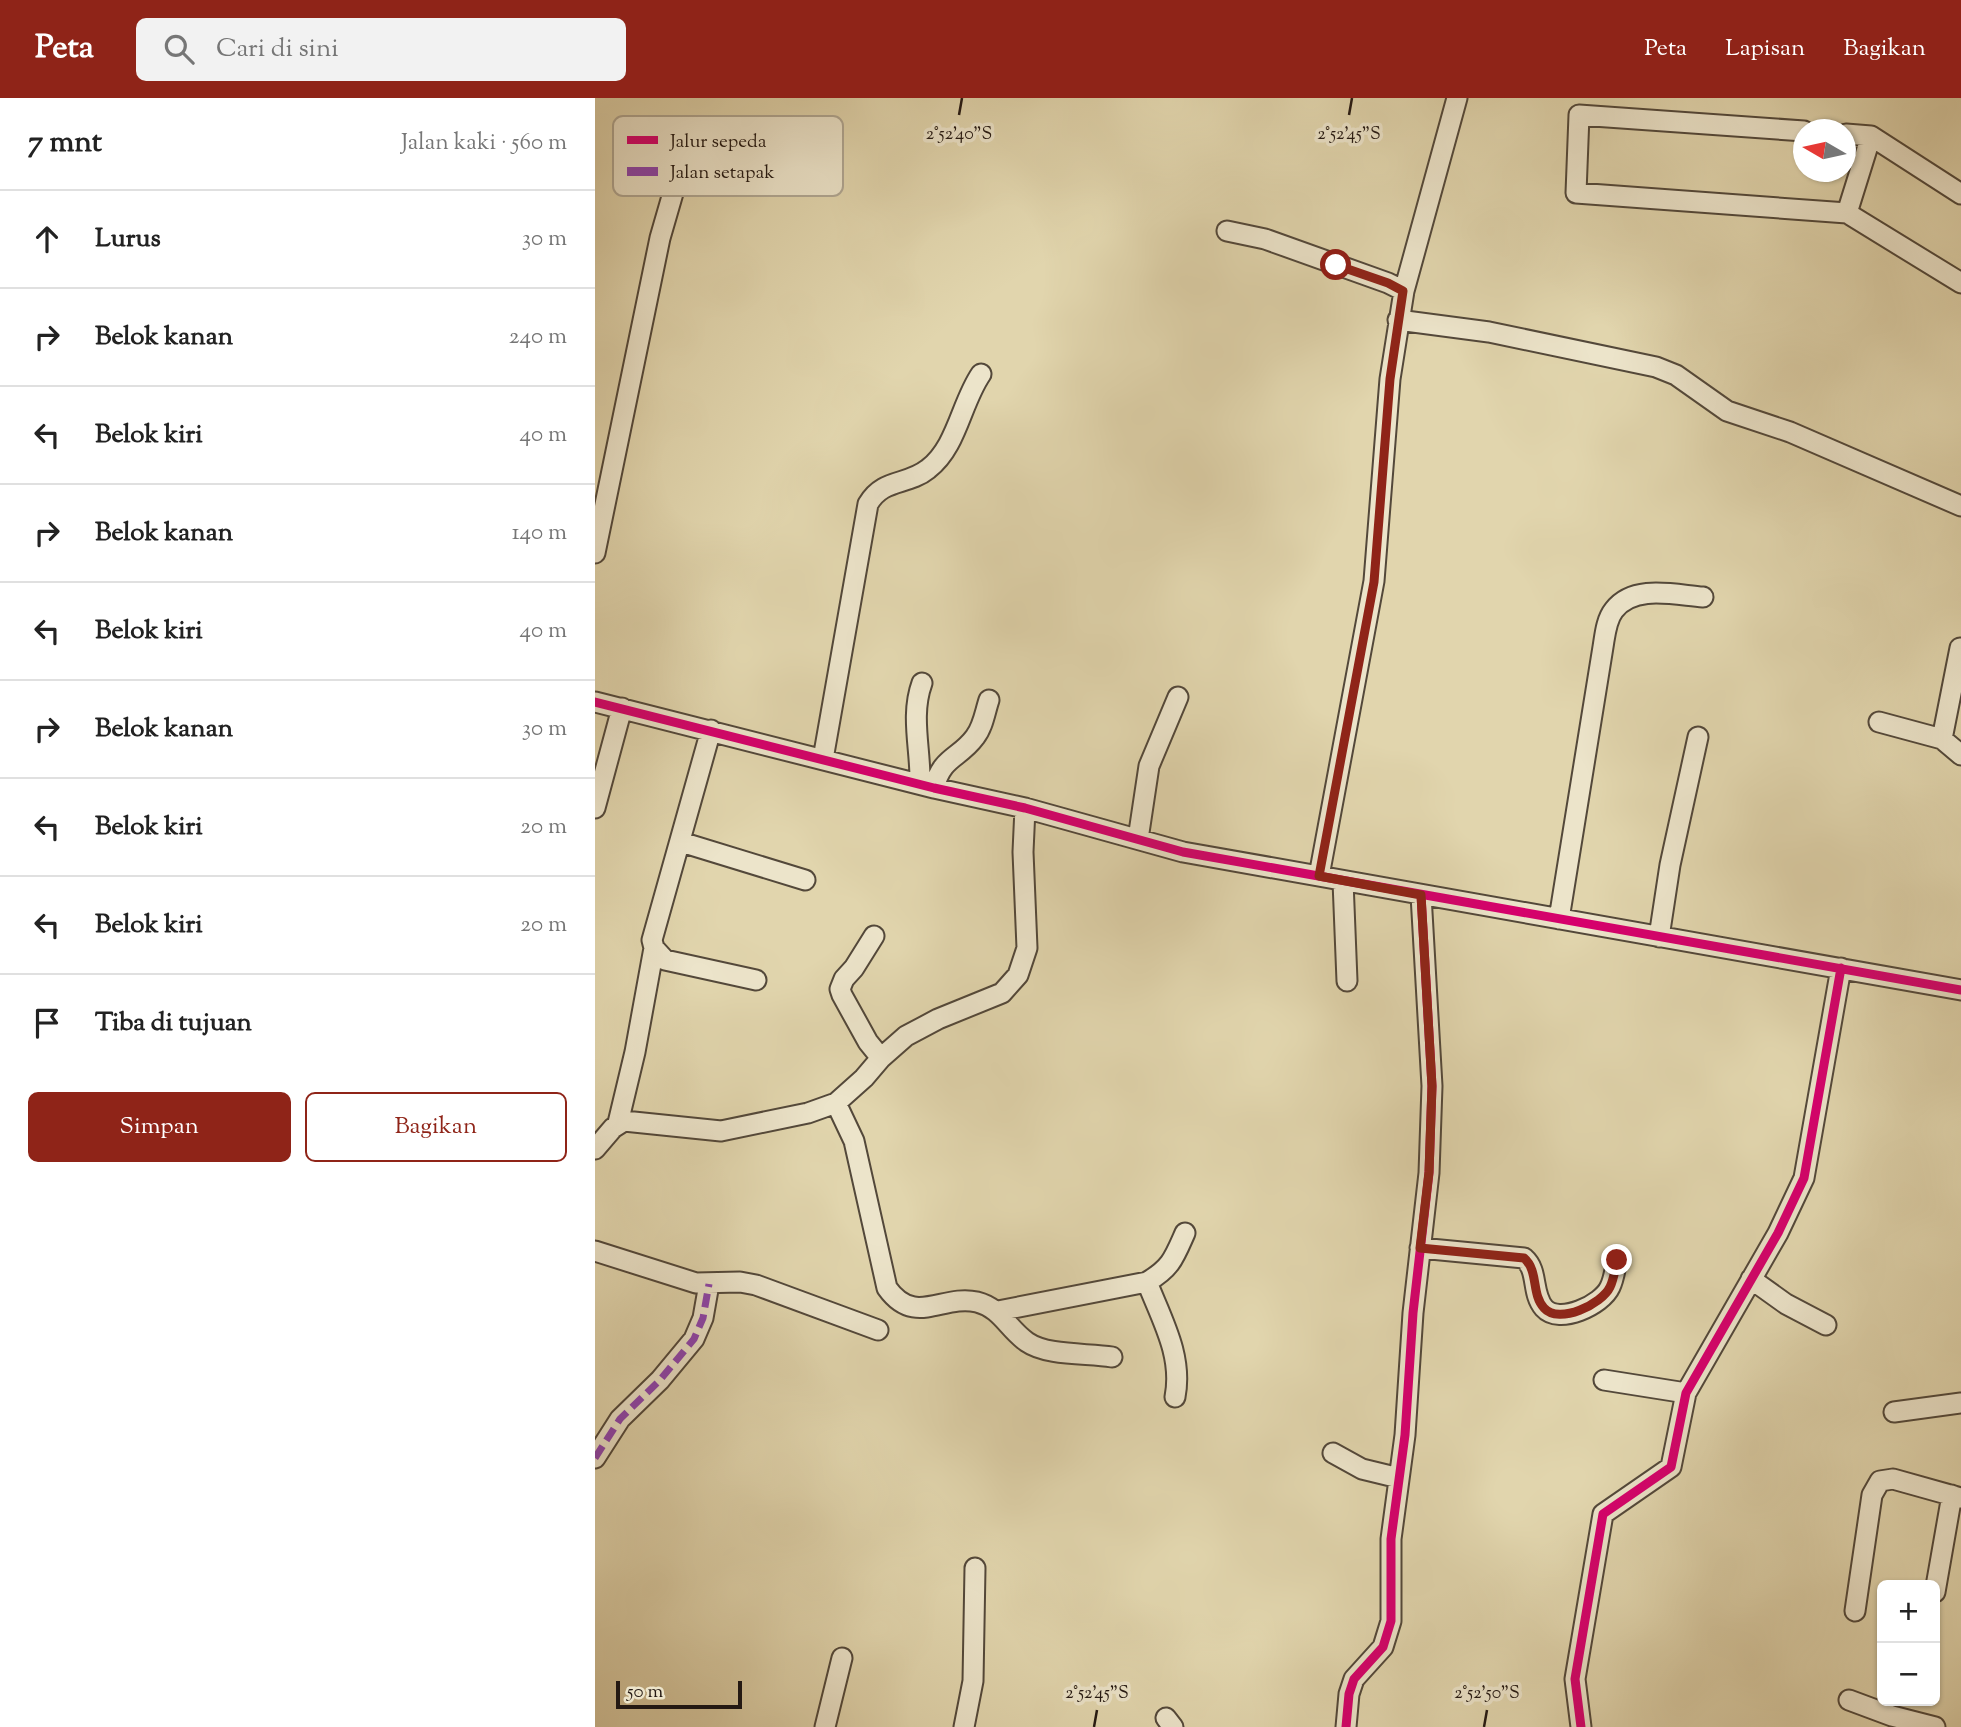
<!DOCTYPE html>
<html lang="id">
<head>
<meta charset="utf-8">
<style>
	:root { --surface:#fff; --page:#f2f2f2; --text:#222; --muted:#767676; --line:#e0e0e0; --accent:#8f2418 }
	body { margin:0; font-family:"Sorts Mill Goudy",serif; background:var(--page); color:var(--text) }
	.controls { position:absolute; right:21px; bottom:21px; display:grid; overflow:hidden; border-radius:10px; box-shadow:0 2px 5px #0004 }
	.controls button { width:63px; height:63px; display:grid; place-items:center; padding:0; border:0; border-bottom:2px solid var(--line); background:var(--surface); color:var(--text); font:35px sans-serif }
	.compass { position:absolute; left:1198px; top:21px; width:63px; height:63px; border-radius:50%; background:var(--surface); box-shadow:0 2px 5px #0004; rotate:279deg }
	.scale { position:absolute; left:21px; bottom:18px; width:126px; box-sizing:border-box; padding-left:7px; border:4px solid #241913; border-top:0; font-size:19px; line-height:24px; white-space:nowrap; color:#241913; -webkit-text-stroke:5px #ece4ca; paint-order:stroke }
	.stop { position:absolute; width:21px; height:21px; margin:-16px; border:5px solid #8f2418; border-radius:50%; background:#fff }
	.stop.end { background:#8f2418; border-color:#fff; box-shadow:0 2px 7px #0008 }
	.list { margin:0; padding:0; list-style:none }
	h2 { display:flex; justify-content:space-between; align-items:center; height:91px; margin:0; padding:0 28px; font-size:30px }
	h2 small { font-size:23px; font-weight:400; color:var(--muted) }
	.list li { display:grid; grid-template-columns:46px 1fr auto; gap:21px; align-items:center; box-sizing:border-box; height:98px; padding:0 28px; border-top:2px solid var(--line) }
	.list b { display:block; font-size:26px; white-space:nowrap }
	.list em { font-size:23px; font-style:normal; color:var(--muted) }
	.actions { display:flex; gap:14px; padding:21px 28px }
	.actions a { flex:1; padding:16px 0; border:2px solid var(--accent); border-radius:10px; text-align:center; font-size:24px; color:var(--accent) }
	.actions .main { background:var(--accent); color:#fff }
	.icon { flex:none; width:38px; height:38px; fill:none; stroke:currentColor; stroke-width:2; stroke-linecap:round; stroke-linejoin:round }
	.map { position:relative; flex:none; width:1366px; height:1629px; overflow:hidden }
	header { display:flex; align-items:center; gap:42px; box-sizing:border-box; height:98px; padding:0 35px; background:var(--accent); color:#fff }
	header strong { font-size:33px }
	nav { display:flex; gap:38px; margin-inline-start:auto; font-size:24px }
	.search { width:490px; height:63px; background:var(--page); display:flex; align-items:center; gap:18px; box-sizing:border-box; padding:0 24px; border-radius:10px; color:var(--muted); font-size:26px }
	main { display:flex }
	aside { flex:1; background:var(--surface) }
	.map>svg:first-child { display:block }
	.lines { fill:none; stroke-linecap:round; stroke-linejoin:round }
	.minor-casing { stroke:#53483a; stroke-width:23 }
	.minor { stroke:#ece4ca; stroke-width:19 }
	.quiet { stroke:#8e44ad; stroke-width:7; stroke-dasharray:14 7; stroke-linecap:butt }
	.cycleway-casing { stroke:#ece4ca; stroke-width:13 }
	.cycleway { stroke:#d6006c; stroke-width:9 }
	.route { stroke:#8f2418; stroke-width:9 }
	.ticks { fill:none; stroke:#241913; stroke-width:2.5 }
	.key { fill:#ece4ca; stroke:#b0a793; stroke-width:2 }
	.key-label { font-size:19px; fill:#241913 }
	.ticks-label { font-size:18px; text-anchor:middle; fill:#241913; stroke:#ece4ca; stroke-width:7; stroke-linejoin:round; paint-order:stroke }
</style>
</head>
<body>
<header>
<strong>Peta</strong>
<div class="search"><svg class="icon" aria-label="search" viewBox="0 0 24 24"><circle cx="10" cy="10" r="6"/><path d="M15 15l6 6"/></svg>Cari di sini</div>
<nav><a>Peta</a><a>Lapisan</a><a>Bagikan</a></nav>
</header>
<main>
<aside>
<h2>7 mnt<small>Jalan kaki · 560 m</small></h2>
<ul class="list">
<li><svg class="icon" aria-label="ahead" viewBox="0 0 24 24"><path d="M12 20V5M6 11l6-6 6 6"/></svg><div><b>Lurus</b></div><em>30 m</em></li>
<li><svg class="icon" aria-label="right" viewBox="0 0 24 24"><path d="M7 20v-9h11M14 6l5 5-5 5"/></svg><div><b>Belok kanan</b></div><em>240 m</em></li>
<li><svg class="icon" aria-label="left" viewBox="0 0 24 24"><path d="M17 20v-9H6M10 6l-5 5 5 5"/></svg><div><b>Belok kiri</b></div><em>40 m</em></li>
<li><svg class="icon" aria-label="right" viewBox="0 0 24 24"><path d="M7 20v-9h11M14 6l5 5-5 5"/></svg><div><b>Belok kanan</b></div><em>140 m</em></li>
<li><svg class="icon" aria-label="left" viewBox="0 0 24 24"><path d="M17 20v-9H6M10 6l-5 5 5 5"/></svg><div><b>Belok kiri</b></div><em>40 m</em></li>
<li><svg class="icon" aria-label="right" viewBox="0 0 24 24"><path d="M7 20v-9h11M14 6l5 5-5 5"/></svg><div><b>Belok kanan</b></div><em>30 m</em></li>
<li><svg class="icon" aria-label="left" viewBox="0 0 24 24"><path d="M17 20v-9H6M10 6l-5 5 5 5"/></svg><div><b>Belok kiri</b></div><em>20 m</em></li>
<li><svg class="icon" aria-label="left" viewBox="0 0 24 24"><path d="M17 20v-9H6M10 6l-5 5 5 5"/></svg><div><b>Belok kiri</b></div><em>20 m</em></li>
<li><svg class="icon" aria-label="arrive" viewBox="0 0 24 24"><path d="M6 21V4h12l-3 4 3 4H6"/></svg><div><b>Tiba di tujuan</b></div></li>
</ul>
<div class="actions"><a class="main">Simpan</a><a>Bagikan</a></div>
</aside>
<div class="map">
<svg width="1366" height="1629" viewBox="0 0 1366 1629">
	<rect width="100%" height="100%" fill="#e1d5ad"/>
	<filter id="stains"><feTurbulence type="fractalNoise" baseFrequency=".00286" numOctaves="4"/><feColorMatrix values="0 0 0 0 .2 0 0 0 0 .09 0 0 0 0 .02 0 0 0 .5 -.17"/></filter>
	<radialGradient id="worn" r=".72"><stop offset=".6" stop-color="#630" stop-opacity="0"/><stop offset="1" stop-color="#630" stop-opacity=".3"/></radialGradient>
	<g class="lines">
		<defs>
			<path id="minor" d="M1209,33L984,17L981,95L1252,115L1366,185
				M1251,36L1276,38L1366,96
				M1252,115L1276,38
				M632,133L670,141L793,185L809,193
				M803,222L894,234L1061,269L1081,277L1132,313L1195,334L1366,408
				M0,455L65,140L89,57L96,49L110,43L211,70
				M0,604L339,690L430,710L588,754L1366,892
				M1284,624L1347,641L1366,657
				M116,632L57,842L59,850L70,862L161,882
				M1347,641L1365,550
				M228,661L273,406C288,380 312,388 333,371C362,349 366,305 386,276
				M325,686C326,652 315,618 327,585
				M339,690C347,658 364,661 380,639C388,629 390,614 394,602
				M0,710L27,610
				M543,741L554,668L583,599
				M86,744L210,782
				M724,778L779,483L795,281L809,193L862,0
				M748,783L752,883
				M964,821L1008,549C1010,537 1011,522 1019,512C1039,486 1080,497 1108,499
				M279,838L259,870L249,881L245,891L247,897L273,944L286,960
				M1064,839L1075,767L1103,639
				M241,1005L259,1043L292,1190C320,1229 347,1196 382,1204C406,1210 413,1231 432,1244C452,1258 492,1255 517,1259
				M23,1025L40,954L59,850
				M0,1051L18,1030L29,1023L126,1033L213,1015L241,1005L269,980L286,960L311,938L343,921L407,895L423,877L432,850L428,754L430,710
				M825,1150L929,1160C944,1173 936,1195 949,1210C964,1227 1007,1207 1015,1189C1019,1181 1020,1171 1022,1162
				M0,1153L101,1185L145,1184L161,1187L283,1232
				M1156,1181L1191,1206L1231,1227
				M552,1184C576,1170 579,1160 590,1135
				M403,1213L552,1184C567,1222 588,1258 580,1299
				M1009,1282L1091,1295
				M1299,1314L1366,1305
				M738,1355L767,1371L804,1380
				M0,1360L25,1321L65,1282L99,1241L108,1220L114,1186
				M1340,1494L1357,1397
				M1260,1513L1277,1397L1285,1383L1298,1381L1366,1400
				M1254,1602L1297,1618L1340,1629
				M571,1620L578,1629
				M230,1629L247,1560
				M369,1629L378,1583L380,1470
				M751,1629L754,1596L759,1581L788,1549L796,1523V1441L810,1337L818,1215L834,1075L837,988L826,797
				M986,1629L980,1581L1008,1416L1076,1369L1091,1295L1183,1135L1209,1080L1246,870"/>
		</defs>
		<use href="#minor" class="minor-casing"/>
		<use href="#minor" class="minor"/>
		<path class="quiet" d="M0,1360L25,1321L65,1282L99,1241L108,1220L114,1186"/>
		<defs>
			<path id="cycleway" d="M0,604L339,690L430,710L588,754L1366,892
				M751,1629L754,1596L759,1581L788,1549L796,1523V1441L810,1337L818,1215L834,1075L837,988L826,797
				M986,1629L980,1581L1008,1416L1076,1369L1091,1295L1183,1135L1209,1080L1246,870"/>
		</defs>
		<use href="#cycleway" class="cycleway-casing"/>
		<use href="#cycleway" class="cycleway"/>
	</g>
	<g class="lines">
		<path class="route" d="M741,167L793,185L808,193L795,281L779,484L724,778L826,797L837,988L834,1074L825,1150L929,1160C944,1173 936,1196 949,1210C964,1227 1007,1206 1015,1189C1019,1181 1020,1171 1022,1162"/>
	</g>
	<path class="ticks" d="M364,17L367,0M754,17L757,0M499,1629L502,1612M889,1629L892,1612"/>
	<rect x="18" y="18" width="230" height="80" rx="10" class="key"/>
	<rect x="32" y="38" width="31" height="8" fill="#d6006c"/>
	<rect x="32" y="69" width="31" height="9" fill="#8e44ad"/>
	<g class="key-label">
		<text x="75" y="49">Jalur sepeda</text>
		<text x="75" y="80">Jalan setapak</text>
	</g>
	<g class="ticks-label">
		<text x="364" y="41">2°52'40"S</text>
		<text x="754" y="41">2°52'45"S</text>
		<text x="502" y="1600">2°52'45"S</text>
		<text x="892" y="1600">2°52'50"S</text>
	</g>
	<rect width="100%" height="100%" filter="url(#stains)"/>
	<rect width="100%" height="100%" fill="url(#worn)"/>
</svg>
<div class="controls">
<button>+</button>
<button>−</button>
</div>
<svg class="compass" viewBox="-18 -18 36 36"><path d="M0-13l5 13h-10z" fill="#e53935"/><path d="M0 13l5-13h-10z" fill="#767676"/></svg>
<div class="scale">50 m</div>
<div class="stop" style="left:741px;top:167px"></div>
<div class="stop end" style="left:1022px;top:1162px"></div>
</div>
</main>
</body>
</html>
